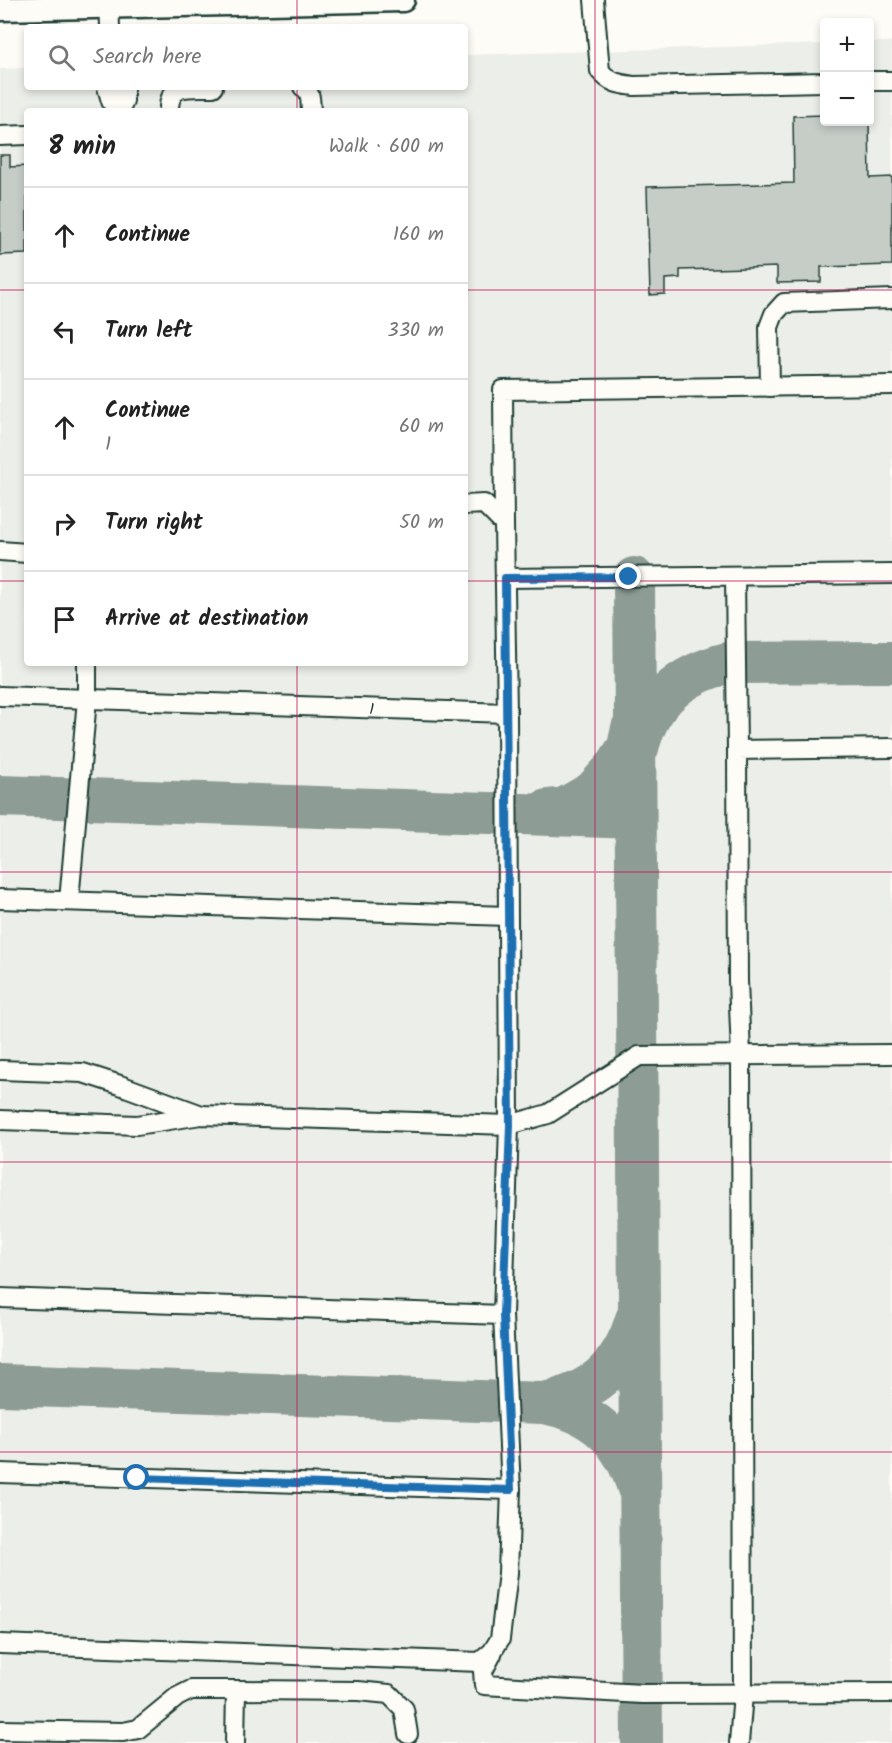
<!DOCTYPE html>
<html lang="en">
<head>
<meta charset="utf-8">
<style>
	:root { --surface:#fff; --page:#f6f6f6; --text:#222; --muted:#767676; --line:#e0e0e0 }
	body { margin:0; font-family:Kalam,sans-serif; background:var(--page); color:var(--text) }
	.controls { position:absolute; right:18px; top:18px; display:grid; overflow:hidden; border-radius:6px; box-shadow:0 3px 9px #0003 }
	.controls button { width:54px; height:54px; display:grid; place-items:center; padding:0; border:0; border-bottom:2px solid var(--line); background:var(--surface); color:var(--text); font:30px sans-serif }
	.stop { position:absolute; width:18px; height:18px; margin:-14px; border:4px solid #1f6fb2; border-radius:50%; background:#fff }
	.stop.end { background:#1f6fb2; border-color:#fff; box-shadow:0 2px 6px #0008 }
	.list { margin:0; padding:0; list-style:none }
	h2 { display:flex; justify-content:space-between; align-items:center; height:78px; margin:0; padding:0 24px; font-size:26px }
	h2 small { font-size:20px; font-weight:400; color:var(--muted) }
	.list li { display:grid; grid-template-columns:39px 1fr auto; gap:18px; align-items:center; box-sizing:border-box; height:96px; padding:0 24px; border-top:2px solid var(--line) }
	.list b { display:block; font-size:22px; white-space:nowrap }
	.list p { margin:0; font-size:20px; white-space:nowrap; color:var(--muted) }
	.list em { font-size:20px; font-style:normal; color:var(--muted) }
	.icon { flex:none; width:33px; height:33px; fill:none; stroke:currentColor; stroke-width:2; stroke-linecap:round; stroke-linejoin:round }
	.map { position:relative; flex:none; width:892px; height:1743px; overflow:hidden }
	.search { position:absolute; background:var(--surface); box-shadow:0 3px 9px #0003; left:24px; top:24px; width:444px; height:66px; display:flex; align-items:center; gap:15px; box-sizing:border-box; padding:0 21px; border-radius:6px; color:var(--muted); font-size:22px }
	.panel { position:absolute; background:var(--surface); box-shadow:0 3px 9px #0003; left:24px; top:108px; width:444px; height:558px; border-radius:6px }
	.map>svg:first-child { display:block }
	.built { fill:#eceee9; fill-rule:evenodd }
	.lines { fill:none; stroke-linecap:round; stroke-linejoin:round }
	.taxiway { stroke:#8e9c96; stroke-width:42 }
	.building { fill:#c6cdc7; stroke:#1f3d34; stroke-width:1.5 }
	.minor-casing { stroke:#1f3d34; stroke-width:22 }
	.major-casing { stroke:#1f3d34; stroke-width:27 }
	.minor { stroke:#fdfcf7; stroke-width:18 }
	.major { stroke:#fdfcf7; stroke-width:22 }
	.route { stroke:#1f6fb2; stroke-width:8 }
	.grid { fill:none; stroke:#c2185b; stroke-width:1.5; stroke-opacity:0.55 }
	.labels { text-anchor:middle; stroke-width:5; stroke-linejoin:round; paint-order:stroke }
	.street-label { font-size:16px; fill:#1f3d34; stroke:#fdfcf7 }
</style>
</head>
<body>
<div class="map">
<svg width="892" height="1743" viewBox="0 0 892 1743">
	<rect width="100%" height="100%" fill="#fdfcf7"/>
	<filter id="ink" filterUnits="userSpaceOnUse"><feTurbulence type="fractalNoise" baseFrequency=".0167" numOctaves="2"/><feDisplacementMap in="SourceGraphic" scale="12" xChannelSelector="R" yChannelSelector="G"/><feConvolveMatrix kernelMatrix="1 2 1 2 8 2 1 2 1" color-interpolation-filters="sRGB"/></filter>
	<g filter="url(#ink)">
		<path class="built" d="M870,42H892V1743H0V69L27,68V87H465V55L824,44V122H870ZM27,111H465V663H27Z"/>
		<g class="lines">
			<path class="taxiway" d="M634,578L642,1743
				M638,748C650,700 681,674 728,663L892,662
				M0,796L635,818
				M547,810L565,808L593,792L614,769L628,747L632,728
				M0,1385L543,1403C593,1411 623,1439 638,1488
				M543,1403C592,1393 622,1368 636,1319"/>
		</g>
		<path class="building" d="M824,115V122H869L870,178L892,177V265L821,267V282L777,283V267L680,270V278L665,279V294L650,295L647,187L794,183L793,116Z
			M0,155H10V167L27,166V254L0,255Z"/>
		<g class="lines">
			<defs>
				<g id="minor">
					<path d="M109,0L110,27"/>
					<path d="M594,0L600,71C610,83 619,84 634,86L824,82"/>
					<path d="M870,81H892"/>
					<path d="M107,87L111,101L117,111"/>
					<path d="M303,87C312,92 310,102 311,111"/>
					<path d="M120,111L124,101V87"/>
					<path d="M169,111C168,82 191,88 213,87"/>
					<path d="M0,136L27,135"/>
					<path d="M770,387L769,327L774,314L784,303L892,299"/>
					<path d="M504,524L503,390L892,385"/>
					<path d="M0,551L27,553"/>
					<path d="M735,576L737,750"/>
					<path d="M505,578L892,574"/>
					<path id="s1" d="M0,696L507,713L504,524L484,504L465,505"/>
					<path d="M0,899L507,916"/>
					<path d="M69,901L87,699V663"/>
					<path d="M0,1070L83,1073L120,1085L199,1114"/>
					<path d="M0,1120L137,1125L201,1115L509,1125L548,1114L639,1056L892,1054"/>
					<path d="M0,1298L503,1315L509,1125L507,713"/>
					<path d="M0,1473L511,1490"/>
					<path d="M0,1644L480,1662L492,1652L500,1639L508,1573L511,1490L503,1315"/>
					<path d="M492,1654L483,1671L484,1685L642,1694L892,1693"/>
					<path d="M0,1730L123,1732L138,1729L177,1697L191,1690H236L358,1691L389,1694L404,1709L408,1734"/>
					<path d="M235,1743L236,1690"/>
					<path d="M739,1743L743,1694L741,1055L738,981L737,750L892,748"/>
				</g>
				<path id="major" d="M0,9L403,0"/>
			</defs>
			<use href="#minor" class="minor-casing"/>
			<use href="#major" class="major-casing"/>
			<use href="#minor" class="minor"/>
			<use href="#major" class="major"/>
		</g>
	</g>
	<g class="lines" filter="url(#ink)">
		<path class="route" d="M137,1478L511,1490L503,1315L510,1125L505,578L629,577"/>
	</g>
	<path class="grid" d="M297,0V27M595,0V1743M297,87V111M0,290H27M465,290H892M0,581H27M465,581H892M297,663V1743M0,872H892M0,1162H892M0,1452H892"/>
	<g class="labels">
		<g class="street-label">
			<text dy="6" stroke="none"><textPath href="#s1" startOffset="372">1</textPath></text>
		</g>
	</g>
</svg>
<div class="controls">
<button>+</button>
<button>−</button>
</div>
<div class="stop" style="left:137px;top:1478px"></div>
<div class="stop end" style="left:629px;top:577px"></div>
<div class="search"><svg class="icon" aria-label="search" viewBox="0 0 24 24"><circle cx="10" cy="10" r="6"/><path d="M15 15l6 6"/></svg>Search here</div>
<section class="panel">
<h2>8 min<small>Walk · 600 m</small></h2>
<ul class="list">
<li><svg class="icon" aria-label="ahead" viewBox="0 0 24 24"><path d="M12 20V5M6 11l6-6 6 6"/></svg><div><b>Continue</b></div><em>160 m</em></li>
<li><svg class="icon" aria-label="left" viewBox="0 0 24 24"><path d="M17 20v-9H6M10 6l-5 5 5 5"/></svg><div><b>Turn left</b></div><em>330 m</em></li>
<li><svg class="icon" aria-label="ahead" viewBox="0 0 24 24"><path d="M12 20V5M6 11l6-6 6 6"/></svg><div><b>Continue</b><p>1</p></div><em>60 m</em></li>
<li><svg class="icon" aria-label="right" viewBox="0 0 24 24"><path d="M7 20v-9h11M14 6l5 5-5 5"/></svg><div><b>Turn right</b></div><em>50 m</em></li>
<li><svg class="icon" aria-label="arrive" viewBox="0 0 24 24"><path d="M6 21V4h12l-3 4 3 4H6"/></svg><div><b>Arrive at destination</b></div></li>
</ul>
</section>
</div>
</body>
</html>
